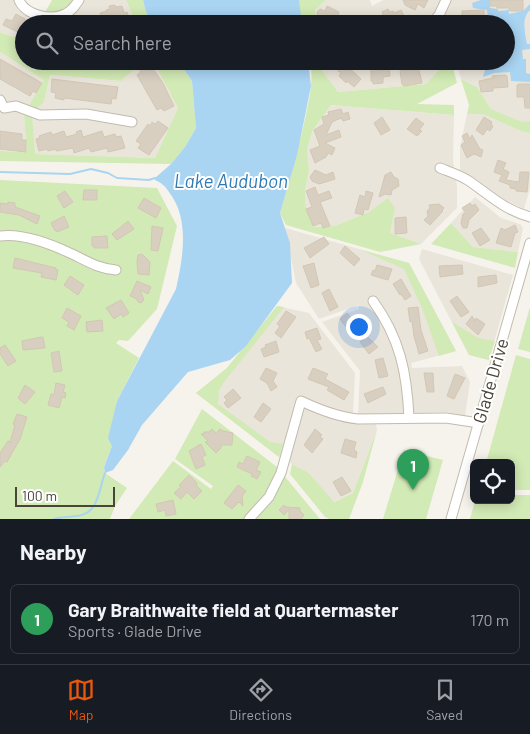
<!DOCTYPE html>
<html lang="en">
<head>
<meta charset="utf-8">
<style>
	:root { --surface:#171b24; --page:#242831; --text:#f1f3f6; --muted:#9ea1a6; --line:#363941; --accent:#ea580c }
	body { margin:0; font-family:Barlow,sans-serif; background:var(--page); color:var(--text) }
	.controls { position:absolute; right:15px; bottom:15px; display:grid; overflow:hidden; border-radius:8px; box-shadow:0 2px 12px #0003 }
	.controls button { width:45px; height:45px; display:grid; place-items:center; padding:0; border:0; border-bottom:1px solid var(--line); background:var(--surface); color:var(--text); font:25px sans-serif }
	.scale { position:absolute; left:15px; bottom:12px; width:100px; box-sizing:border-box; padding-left:5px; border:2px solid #4b4439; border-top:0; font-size:14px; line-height:18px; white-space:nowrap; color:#4b4439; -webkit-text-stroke:4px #fff; paint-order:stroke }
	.you { position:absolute; left:358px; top:326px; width:18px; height:18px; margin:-12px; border:4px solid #fff; border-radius:50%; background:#1a73e8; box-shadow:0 0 0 8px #1a73e833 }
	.badge { display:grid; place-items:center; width:32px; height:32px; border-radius:50%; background:var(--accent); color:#fff; font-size:16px; font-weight:700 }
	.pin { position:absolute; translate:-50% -41px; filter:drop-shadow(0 1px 2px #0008) }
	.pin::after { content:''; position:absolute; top:26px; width:18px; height:15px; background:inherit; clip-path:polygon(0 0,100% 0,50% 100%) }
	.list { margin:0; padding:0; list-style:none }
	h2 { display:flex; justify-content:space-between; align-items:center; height:65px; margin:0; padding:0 20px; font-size:21px }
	h2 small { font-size:16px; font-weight:400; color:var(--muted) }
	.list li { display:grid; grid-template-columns:32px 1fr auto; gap:15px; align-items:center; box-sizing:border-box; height:70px; margin:0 10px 10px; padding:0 10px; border:1px solid var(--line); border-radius:8px }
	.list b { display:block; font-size:19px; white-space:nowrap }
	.list p { margin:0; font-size:16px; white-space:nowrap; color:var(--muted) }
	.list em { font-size:16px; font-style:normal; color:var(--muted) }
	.icon { flex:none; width:28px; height:28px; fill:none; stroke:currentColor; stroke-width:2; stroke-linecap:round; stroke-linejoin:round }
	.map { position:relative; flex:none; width:530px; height:519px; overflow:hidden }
	.search { position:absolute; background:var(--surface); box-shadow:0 2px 12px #0003; left:15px; right:15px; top:15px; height:55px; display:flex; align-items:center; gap:12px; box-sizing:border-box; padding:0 18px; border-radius:28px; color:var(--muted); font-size:19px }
	.sheet { height:145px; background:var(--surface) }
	nav { display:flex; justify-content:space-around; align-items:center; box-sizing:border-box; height:70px; border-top:1px solid var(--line); background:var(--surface); font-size:14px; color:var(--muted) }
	nav a { display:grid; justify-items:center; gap:2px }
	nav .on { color:var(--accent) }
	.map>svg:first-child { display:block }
	.residential { fill:#eae5da }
	.green { fill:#d2eab5 }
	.water { fill:#a9d4f2 }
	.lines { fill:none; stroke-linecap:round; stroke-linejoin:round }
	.stream { stroke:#a9d4f2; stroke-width:2 }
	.building { fill:#d8cfc1; stroke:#d3c7b4 }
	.minor-casing { stroke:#c2bbae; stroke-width:11 }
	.minor { stroke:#fff; stroke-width:9 }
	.labels { text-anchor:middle; stroke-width:4; stroke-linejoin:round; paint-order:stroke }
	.street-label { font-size:18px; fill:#4b4439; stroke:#fff }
	.water-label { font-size:19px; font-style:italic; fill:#2e7ab2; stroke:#fff }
</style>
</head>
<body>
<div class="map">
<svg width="530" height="519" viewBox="0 0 530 519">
	<rect width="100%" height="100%" fill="#f6f3ec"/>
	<path class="residential" d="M0,0H13L18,10L29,16L80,9L85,0H126L136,24H24V41L0,32Z
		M326,0H370L372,6L383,0H530V121L522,123L491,109L477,87L461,79L456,61H506V24H445L444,22L442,24H315V10Z
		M0,52L44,80L29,105L24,117L27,152L0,151Z
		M144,61H153L178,108L155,158L34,154L32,112L44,102L50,75L121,81Z
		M315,61H447L426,84L338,92Z
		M331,105L454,115L453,161L457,186V208L421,244L390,233L395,208L388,199L369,212L335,226L313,227L306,209L305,191L309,170L307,149L313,130Z
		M467,114H483L523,132L530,133V188L524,209L502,198L476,179L460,170V147Z
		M475,197L501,218L520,224L523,228L518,252L473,247L451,223Z
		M285,228L409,263L456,351L411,363L412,368L462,366L470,382L465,416L447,412L374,414L377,430L353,493L333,502L309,473L279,457L196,393L227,368L277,306L309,313L355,373L353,414H358L360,371L322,322L359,309V305L319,319L296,283Z
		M422,249L513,275L489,360L469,355L419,259Z"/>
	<path class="green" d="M13,0H20L43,16L52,0H85C71,24 24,28 13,0Z
		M126,0H143L146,12L152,24H136Z
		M300,0H326L315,10V24H302L298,1Z
		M0,32L24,41V61H144L121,81L50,75L44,102L32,113L35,154L155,158L178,108L153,61H178L192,81L196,128L185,147L171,164L0,161V151L27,152L24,117L29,105L44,80L0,52Z
		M310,61H315L338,92L426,84L447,61H451L457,83L417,104L454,105V115L331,105L313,130L307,149L309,170L305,191L306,209L313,227L335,226L369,212L388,198L395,208L390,233L421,244L380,252L286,225L280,213C289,182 298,151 305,119C309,100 314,81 310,61Z
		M461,79L477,87L491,109L522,122L530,121V133L523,132L483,114H467L469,105Z
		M0,180L157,188L177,226L157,309L128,341L119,340L116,343L139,358L117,401L112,446L104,466L105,473L127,488L115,506L110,519H0Z
		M451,223L473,247L518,252L515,268L431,244Z
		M361,250L409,263L456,351L439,356L422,308L404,269Z
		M277,306L284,307L224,382L219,390L218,404L270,442L283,444L279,457L196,393L227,368Z
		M530,307V352L518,349Z
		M452,322L478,338L495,341L489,360L469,355Z
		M516,355L530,359V490H511V463H486Z
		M202,409L277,467L320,519H129L173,461L211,489L213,486L175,459Z
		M377,430L363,482L349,519H329L325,517L290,474L292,464L309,473L334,502L353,493Z
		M404,450L443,460L426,519H383Z
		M511,495H530V519H470L475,500H511Z"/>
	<path class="water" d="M143,0H299L302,24H152L146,12Z
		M481,0H490V8L498,9V11L509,10V14L523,11L530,4V10C521,18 525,33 527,44H530V49L522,50L523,59H526V73L530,74V82L511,81L510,72L494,73L483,77L485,70L499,68V61H506V24L489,23L487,10L473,8L472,3Z
		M178,61H308L311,86L297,155L280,213L290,243L292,283L246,346L230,360L188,372L142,425L128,450L113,470L105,473L104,467L112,446L108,438L117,401L176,289C183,258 190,219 169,192C165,186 162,183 155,180V178L171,164L185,147L196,128L192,81Z"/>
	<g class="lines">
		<path class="stream" d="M0,172L70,174L91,169L108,173L117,178L149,180L155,178
			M54,519C62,517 69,517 77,516C99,514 99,488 105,473"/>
	</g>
	<path class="building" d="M403,0H428L424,8L418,4L415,10L405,5Z
		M490,0H523V11H511L509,10V8H497V6H490Z
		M115,5V7L122,6L124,13L127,12L129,20L123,21L124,24H107L105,19L102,20L100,13L107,11L106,10L110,9L109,6Z
		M327,6L339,12L337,19H327L324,24H321L318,21L317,12L320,9L325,11Z
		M388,9L390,12L393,11L394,13L401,10L405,18L395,24H386L382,12Z
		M484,10V24H462V11Z
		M16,14L25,19L24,35L3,25L6,19L12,21Z
		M0,59L42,83L36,93L33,91L30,96L0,79Z
		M408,61H417L422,83L404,86L402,84L400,71L410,69Z
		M471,61H494V66L470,68Z
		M149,63L163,83L174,106L164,111L161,108L157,110L137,75L141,72L139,69Z
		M344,63L361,79L354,87L347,81L346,83L339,76L341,73L338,71Z
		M389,68L390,76L383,77V83L373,84V81H371V69Z
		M505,75L507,76L508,87L493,88V91L481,92L479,81L493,78L492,76Z
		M52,79L118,87L116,99L112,98L111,104L64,98V100L59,99L55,98L56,93L51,92Z
		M519,84H530V108H525L524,97H517V85Z
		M341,109L343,114L348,112L350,119L343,121L341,118L332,122L326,135L339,130L341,137L325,143L335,148L332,155L328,153L326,157L315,163L310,150L320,146L314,130L324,124L322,117L329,115L328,112Z
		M382,117L390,130L381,135L374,123Z
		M484,117L492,122L491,124L493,126L490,131L487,129L483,135L476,130Z
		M416,118L424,124L419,130L422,131L417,136L407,129Z
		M158,121L168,128L149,155L138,148L141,144L136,141L148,124L150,126L152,122L155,124Z
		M81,130L83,137L102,131L104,137L115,134L116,137L121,136L125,148L108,152L107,148L91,152L89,148L74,153L73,148L56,151V149L48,151L47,149L39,151L36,139L40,138L39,136L51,132L52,135L64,131L66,137L77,134L76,132Z
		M0,131L22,134V140H26V152L0,149Z
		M467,133L470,139L472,135L480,149L483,150L481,157L474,154L467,158L461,145L465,142L462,136Z
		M498,160L506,163L503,169L509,172L506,180L519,182L520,172H529L527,192L516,191V189L510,188V185L499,181L502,175L494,172Z
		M315,170L326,175L333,172L335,179L319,184L312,181L310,177Z
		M391,172L394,177L398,179L399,186L392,190L391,195L385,194L379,197L385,175Z
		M315,187L318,195L329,191L332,198L320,202L330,226L323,228L321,223L313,226L306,209L312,207L306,191Z
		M84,190H97V200H83Z
		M65,191L73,202L64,208L57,196Z
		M366,191L373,193L368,210L364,209L363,215L355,213L360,195L365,197Z
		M144,198L161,208L156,218L138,208Z
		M8,202L15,203V207L40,216L37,224L19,215L0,212V203L8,204Z
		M470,203L472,206L475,204L479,210L469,220L467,228H463L461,223L463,214L466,213L462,208Z
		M439,204L444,208L442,210L443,211L430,225L424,220L428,216L427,211L430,208L429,205Z
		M64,216L69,227L57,232L56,230L55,231L51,223Z
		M406,217L407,233L395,234V218Z
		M128,221L134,229L117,240L112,234Z
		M515,225L518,232L515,233L511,247L496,243L501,228L505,230Z
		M152,226L163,228L158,251L151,250Z
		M481,228L490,240L480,246L472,233Z
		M107,236L108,248H94V246H92V237Z
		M324,237L329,244L310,258L304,248Z
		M345,246L360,259L354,266L340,253Z
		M142,254L150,262L149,275L138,274L137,261L138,255Z
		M15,258L56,268V270H58L56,280L41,277L42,273L13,268Z
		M314,263L319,285L311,288L303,266Z
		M377,265L392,269L388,280L371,275L373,270L375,271Z
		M462,265L463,274L440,277L439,266Z
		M496,275L497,283L478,287V277Z
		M70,276L84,285L78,295L64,285Z
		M401,279L411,296L405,300L401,294L400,295L393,284Z
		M137,281L151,287L148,294L140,290L144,300L141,303L138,302L137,299L130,296Z
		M329,289L338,307L330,311L322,293Z
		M457,296L469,312L461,317L450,301Z
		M121,300L129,313L123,317L121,314L114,319L106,308Z
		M418,307L421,330L428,351L419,354L414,336L412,321L410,322L408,308Z
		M67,308L81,316L74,330L67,326L69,322L62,318Z
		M286,311L296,317L281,338L275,333L280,326L277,324Z
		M347,313L356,324L354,325L358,330L352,335L340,319Z
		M472,316L475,321L476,318L485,324L478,335L466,324Z
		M102,320L103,331L87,332L86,322Z
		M317,328L321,339L317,340L322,349L316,352L309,338L307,339L305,332Z
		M367,336L378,347L369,354L360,342Z
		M41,337H43L45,348L23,350L22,341Z
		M276,341L279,352L264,357L261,349L266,347L265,345Z
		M5,345L16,361L8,366L0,354V348Z
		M59,351L62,371L54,372L51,353Z
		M383,358L388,376L379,378L375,360Z
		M266,368L277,373L273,381L277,387L271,391L267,383L260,379Z
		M313,368L328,374L325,379L349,392L344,400L327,390L329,387L308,379Z
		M424,373H433L434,392H427Z
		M455,374L465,378L454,399L447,396Z
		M56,383L65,385L63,392L66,393L65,398L62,397L59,408L48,405L51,394L54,395Z
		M25,385L35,392L25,404L18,398Z
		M383,387L386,394L368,403L364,394Z
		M233,389L241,398L228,408L224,403L227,400L224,397Z
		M263,403L271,409L261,422L254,417Z
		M17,414L27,417L20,439L7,462L5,461L0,467V453L8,441L10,442L15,425L13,424Z
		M212,429L216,433L220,429L223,431L233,433L232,445H221V448L216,453L205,442L208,441L201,434H204V432H209Z
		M315,429L322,435L320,437L323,439L312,453L304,445Z
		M345,439L356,442L354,450L357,452L356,458L341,453Z
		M201,444L206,455L202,457L205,465L196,469L189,451Z
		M247,456L260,462L256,470L261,472L257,479L251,476L252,474L237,467L239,462L243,464Z
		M189,475L197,483L196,485L202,491L194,499L187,492L181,499L174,493L181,487L179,485Z
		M342,477L351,491L341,496L333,482Z
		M238,485L246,491L242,496L243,506L239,502L232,509L224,503Z
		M173,500L176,514L166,516L165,510L158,512L156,504Z
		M284,505L285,507L300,508V511L304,515L301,519H289V509L284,515L279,510Z"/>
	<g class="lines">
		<defs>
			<path id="minor" d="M19,0C25,15 51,21 65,14C72,11 75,6 79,0
				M431,24L439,15L446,0
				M0,100L4,108L16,106L40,115L86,114L132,122
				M440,168C450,172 460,175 469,181C491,196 503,209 530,217
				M0,236C23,233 51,244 72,254C87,261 99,269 116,270
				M373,301C400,338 407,373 409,418
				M249,519L269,497L281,473L301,401C320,410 338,417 358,419L446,418L479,423
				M451,519L530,243"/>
		</defs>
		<use href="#minor" class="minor-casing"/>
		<use href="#minor" class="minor"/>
	</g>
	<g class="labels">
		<g class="street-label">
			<text transform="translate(491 381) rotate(-74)" y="6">Glade Drive</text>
		</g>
		<g class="water-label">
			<text x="231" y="188">Lake Audubon</text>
		</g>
	</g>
</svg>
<div class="controls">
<button><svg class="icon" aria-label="locate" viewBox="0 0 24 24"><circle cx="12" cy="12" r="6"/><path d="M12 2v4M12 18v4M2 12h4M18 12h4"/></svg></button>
</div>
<div class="scale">100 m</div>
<div class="you"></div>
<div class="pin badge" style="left:413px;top:490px;background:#2e9e5b">1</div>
<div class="search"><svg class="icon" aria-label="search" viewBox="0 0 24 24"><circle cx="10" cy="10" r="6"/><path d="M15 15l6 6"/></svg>Search here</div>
</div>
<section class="sheet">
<h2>Nearby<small></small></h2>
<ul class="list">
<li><span class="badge" style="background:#2e9e5b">1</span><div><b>Gary Braithwaite field at Quartermaster</b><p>Sports · Glade Drive</p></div><em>170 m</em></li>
</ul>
</section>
<nav>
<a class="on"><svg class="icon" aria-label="map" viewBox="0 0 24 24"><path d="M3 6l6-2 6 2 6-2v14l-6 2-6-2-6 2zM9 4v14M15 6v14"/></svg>Map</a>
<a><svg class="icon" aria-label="directions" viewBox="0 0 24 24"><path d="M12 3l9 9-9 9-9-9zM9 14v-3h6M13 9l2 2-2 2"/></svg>Directions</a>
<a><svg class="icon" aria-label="saved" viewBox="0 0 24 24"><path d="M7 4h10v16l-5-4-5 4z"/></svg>Saved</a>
</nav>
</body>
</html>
